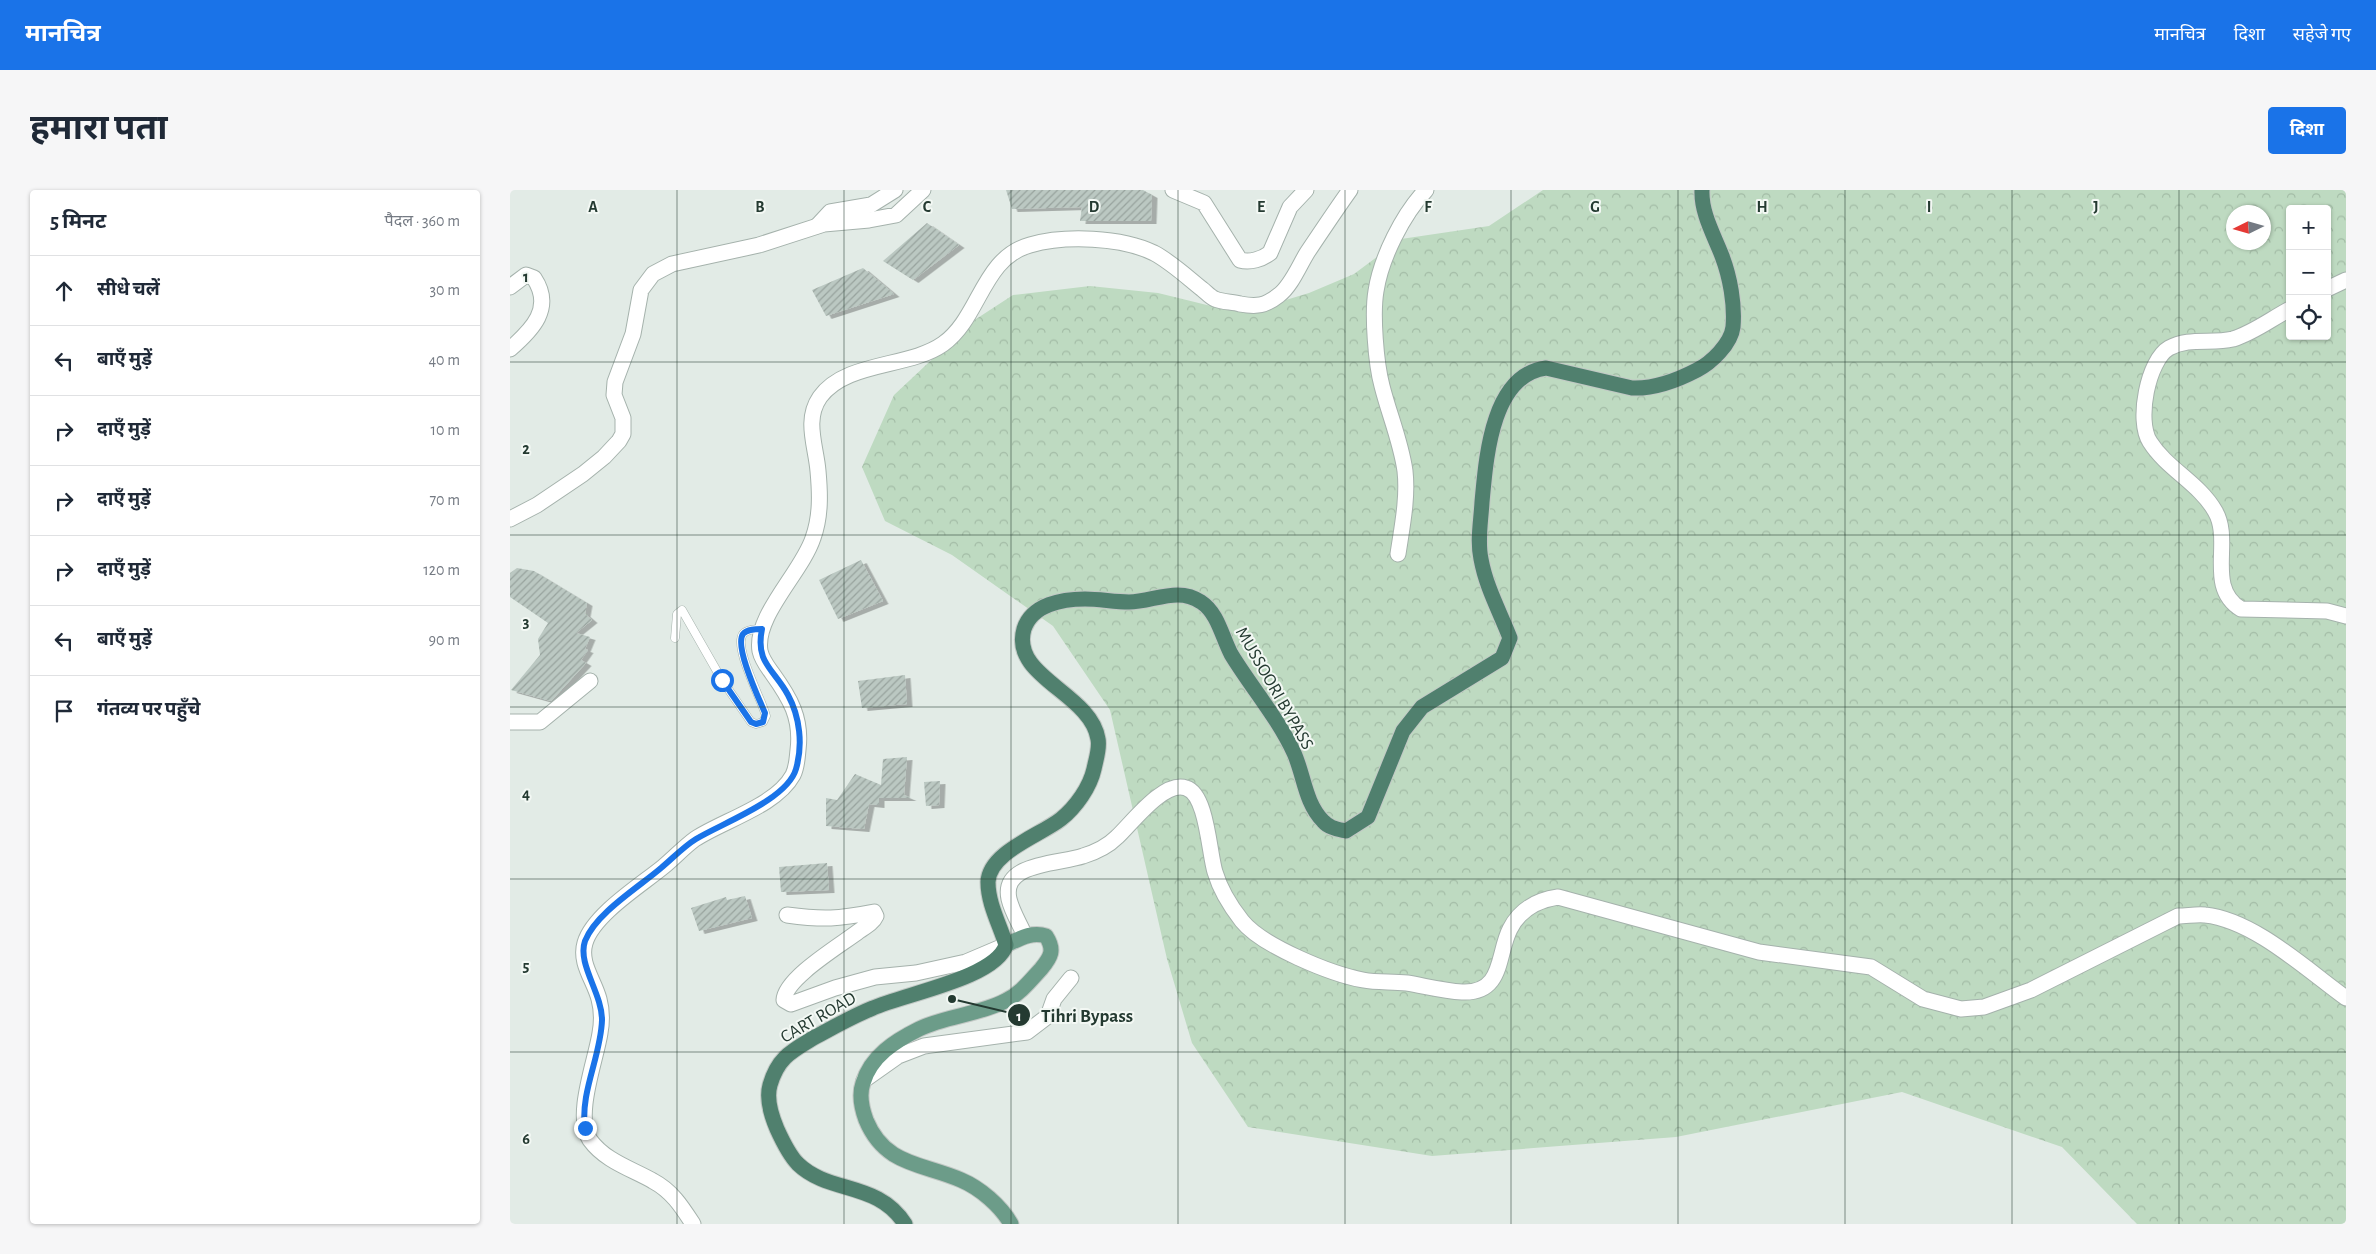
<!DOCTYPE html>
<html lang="hi">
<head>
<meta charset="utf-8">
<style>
	:root { --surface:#fff; --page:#f6f6f7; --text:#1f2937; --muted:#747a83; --line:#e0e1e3; --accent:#1a73e8 }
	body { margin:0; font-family:"Alegreya Sans","Noto Sans Devanagari",sans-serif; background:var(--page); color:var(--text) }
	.controls { position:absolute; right:15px; top:15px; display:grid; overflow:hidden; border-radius:5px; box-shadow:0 1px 4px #0004 }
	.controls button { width:45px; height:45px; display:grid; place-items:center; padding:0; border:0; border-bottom:1px solid var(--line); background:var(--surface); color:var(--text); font:25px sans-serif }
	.compass { position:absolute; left:1716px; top:15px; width:45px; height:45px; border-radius:50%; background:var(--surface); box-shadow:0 1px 4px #0004; rotate:265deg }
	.stop { position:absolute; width:15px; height:15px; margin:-11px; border:4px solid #1a73e8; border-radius:50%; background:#fff }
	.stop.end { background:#1a73e8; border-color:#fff; box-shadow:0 1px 5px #0008 }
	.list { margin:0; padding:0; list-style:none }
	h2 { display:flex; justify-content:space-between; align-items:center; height:65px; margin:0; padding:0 20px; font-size:21px }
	h2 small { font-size:16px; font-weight:400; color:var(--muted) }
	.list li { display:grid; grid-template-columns:32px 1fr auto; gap:15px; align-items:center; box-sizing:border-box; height:70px; padding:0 20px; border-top:1px solid var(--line) }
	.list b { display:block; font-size:19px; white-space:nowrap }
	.list em { font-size:16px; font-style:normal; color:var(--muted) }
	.icon { flex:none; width:28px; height:28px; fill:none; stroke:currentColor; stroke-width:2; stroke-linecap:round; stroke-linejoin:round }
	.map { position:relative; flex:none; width:1836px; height:1034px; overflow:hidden; border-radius:5px }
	header { display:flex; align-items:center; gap:30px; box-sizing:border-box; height:70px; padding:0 25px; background:var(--accent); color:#fff }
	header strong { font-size:24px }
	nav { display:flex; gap:28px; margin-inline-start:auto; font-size:18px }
	.intro { display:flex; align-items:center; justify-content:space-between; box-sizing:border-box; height:120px; padding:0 30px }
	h1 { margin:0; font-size:35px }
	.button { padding:12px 22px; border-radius:5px; background:var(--accent); color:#fff; font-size:18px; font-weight:700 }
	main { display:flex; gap:30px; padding:0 30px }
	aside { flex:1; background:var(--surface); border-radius:5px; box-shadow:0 1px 4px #0004 }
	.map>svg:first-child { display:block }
	.forest { fill:url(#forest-crowns); fill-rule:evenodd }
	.building { fill:url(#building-hatch); filter:url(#shadow) }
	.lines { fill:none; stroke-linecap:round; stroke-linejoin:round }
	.service-casing { stroke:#a5b2ac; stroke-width:9 }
	.minor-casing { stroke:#a5b2ac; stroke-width:17 }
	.tertiary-casing { stroke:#a5b2ac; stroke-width:17 }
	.primary-casing { stroke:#c2c8c5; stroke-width:17 }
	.trunk-casing { stroke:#c2c8c5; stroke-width:17 }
	.service { stroke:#fff; stroke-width:8 }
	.minor { stroke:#fff; stroke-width:15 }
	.tertiary { stroke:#fff; stroke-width:15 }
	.primary { stroke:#6c9c89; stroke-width:15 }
	.trunk { stroke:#50806e; stroke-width:15 }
	.route { stroke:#1a73e8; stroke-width:6 }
	.grid { fill:none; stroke:#243a31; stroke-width:1; stroke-opacity:0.55 }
	.labels { text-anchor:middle; stroke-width:4; stroke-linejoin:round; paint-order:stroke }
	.street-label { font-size:18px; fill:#243a31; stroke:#f3f8f4 }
	.grid-label { font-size:16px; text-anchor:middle; font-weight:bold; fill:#243a31; stroke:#f3f8f4; stroke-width:4; stroke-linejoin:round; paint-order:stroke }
	.leader { fill:none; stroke:#243a31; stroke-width:2 }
	.callout-dot { fill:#243a31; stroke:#f3f8f4; stroke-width:2 }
	.mark-label { font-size:15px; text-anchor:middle; font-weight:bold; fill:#fff }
	.callout-label { font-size:19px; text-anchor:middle; font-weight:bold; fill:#243a31; stroke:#f3f8f4; stroke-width:4; stroke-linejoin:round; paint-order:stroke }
</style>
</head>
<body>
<header>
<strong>मानचित्र</strong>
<nav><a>मानचित्र</a><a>दिशा</a><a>सहेजे गए</a></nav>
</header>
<div class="intro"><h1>हमारा पता</h1><a class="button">दिशा</a></div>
<main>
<aside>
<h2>5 मिनट<small>पैदल · 360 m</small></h2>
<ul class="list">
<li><svg class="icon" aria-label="ahead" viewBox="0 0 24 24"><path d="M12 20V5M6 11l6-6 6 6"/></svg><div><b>सीधे चलें</b></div><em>30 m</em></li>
<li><svg class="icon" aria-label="left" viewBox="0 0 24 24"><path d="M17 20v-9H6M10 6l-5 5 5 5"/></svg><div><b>बाएँ मुड़ें</b></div><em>40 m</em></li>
<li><svg class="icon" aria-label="right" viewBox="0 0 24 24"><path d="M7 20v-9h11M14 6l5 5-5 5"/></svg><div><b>दाएँ मुड़ें</b></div><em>10 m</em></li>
<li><svg class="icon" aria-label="right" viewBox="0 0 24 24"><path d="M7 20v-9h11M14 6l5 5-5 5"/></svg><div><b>दाएँ मुड़ें</b></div><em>70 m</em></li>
<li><svg class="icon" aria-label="right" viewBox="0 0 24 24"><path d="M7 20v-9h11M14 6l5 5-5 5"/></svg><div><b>दाएँ मुड़ें</b></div><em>120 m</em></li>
<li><svg class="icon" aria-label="left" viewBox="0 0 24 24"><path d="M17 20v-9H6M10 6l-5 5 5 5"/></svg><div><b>बाएँ मुड़ें</b></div><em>90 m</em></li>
<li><svg class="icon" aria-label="arrive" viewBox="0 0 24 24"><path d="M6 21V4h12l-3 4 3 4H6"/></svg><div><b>गंतव्य पर पहुँचे</b></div></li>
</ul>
</aside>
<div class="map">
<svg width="1836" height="1034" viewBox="0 0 1836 1034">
	<defs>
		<pattern id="forest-crowns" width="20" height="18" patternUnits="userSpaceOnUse" patternTransform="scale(1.25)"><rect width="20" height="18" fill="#bedac1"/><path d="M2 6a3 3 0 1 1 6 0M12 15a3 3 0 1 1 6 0" fill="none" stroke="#a3bca6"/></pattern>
		<pattern id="building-hatch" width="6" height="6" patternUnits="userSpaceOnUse" patternTransform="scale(1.25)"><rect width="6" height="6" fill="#bbc8c2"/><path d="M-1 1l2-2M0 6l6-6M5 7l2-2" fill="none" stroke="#98a39e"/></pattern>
		<filter id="shadow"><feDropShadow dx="5.5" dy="3" stdDeviation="0" flood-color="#0004"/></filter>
	</defs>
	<rect width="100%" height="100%" fill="#e2ebe6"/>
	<path class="forest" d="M1033,0H1836V1034H1627L1552,957L1392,902L1166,947L922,966L738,937L682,853L657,769L600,520L543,436L442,365L375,331L352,277L384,205L463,131L503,105L580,96L648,103L701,116L749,118L799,103L844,84L891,49L979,36ZM1780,19H1817V146H1780ZM1724,22H1754V52H1724Z"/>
	<path class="building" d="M496,0H633L642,5L641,31H570L572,17L502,19Z
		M417,33L449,55L403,90L373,71Z
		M353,78L384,104L316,126L302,100Z
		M351,370L373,411L328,429L309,390Z
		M7,378L24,381L77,413L75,424L82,430L66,443L80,447L75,459L78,460L71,470L76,473L41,511L1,500L30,465L28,449L38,433L0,407V383Z
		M395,485L397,514L352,518L348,491Z
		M397,567L394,605L401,608H369V615L359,614L354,639L316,636V608L327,610L345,584L371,595L373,569Z
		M430,591L429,615L416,616L414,592Z
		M317,673L319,700L271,702L269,677Z
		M235,706L242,728L189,741L181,718L216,707L217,710Z"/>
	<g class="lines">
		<defs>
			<path id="service" d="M165,448L167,424L172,420L212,490L241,532L246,534L253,532L256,526C252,510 223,457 233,444C237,439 246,439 252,439"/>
			<path id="minor" d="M307,36L320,22L361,15L385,0
				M0,97L16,85L24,88C44,118 22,140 0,159
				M888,364C892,337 898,308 895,281C891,252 879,224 872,196C866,174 862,124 866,101C871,68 893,24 916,0
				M0,532H30L80,491
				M277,725C314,730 328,729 364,722L366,726C363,733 355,737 349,741C331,755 275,788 274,810L281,814L325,798L365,787L406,783L456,772L496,755
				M354,890L388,866L414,856L517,842L538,826L544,809L561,788"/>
			<path id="tertiary" d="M663,0L694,13L730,70C740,73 752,69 760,63L780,17L796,0
				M1817,99L1836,90
				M1780,119C1761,129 1743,143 1723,149C1701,154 1679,147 1659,158C1638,170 1626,231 1640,252C1657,279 1689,293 1705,321C1723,351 1695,397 1731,419L1817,421L1836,426
				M0,329L27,315L73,284L94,267L109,251L113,244V228L104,205L105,192L123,144L131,100L143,84L162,74L249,55L314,34L359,30L386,25L413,0
				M515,746C510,734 502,722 499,709C491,672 550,674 573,666C586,662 598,656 607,647C622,633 654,590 676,598C697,604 699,663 705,682C710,699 721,717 732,731C752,756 821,784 853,790C868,793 882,791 897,793C915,796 934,801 952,802C994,804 987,764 1000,739C1010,719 1028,710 1048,707L1249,762L1361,777L1413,809L1451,819L1474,817L1521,800L1668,726C1677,726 1687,724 1695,725C1744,730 1797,780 1836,808
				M183,1034C172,1017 162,1001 143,991C122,979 95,971 80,950C64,926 86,870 90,843C92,832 92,820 89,809C84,790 69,773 75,753C83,725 131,695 153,677C164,668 174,657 185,649C214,630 266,616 283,585C287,577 287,569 288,560C292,528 280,508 262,483C257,476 252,470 250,461C244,426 292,382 303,348C311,326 310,303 308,281C306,256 294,230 310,207C336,171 399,178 433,154C470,128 472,68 520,55C555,45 611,47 644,63C661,72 677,87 692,99C696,102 700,107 705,109C712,112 723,112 730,114C747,117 755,116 769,105C781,96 789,76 797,63C811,42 825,21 840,0"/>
			<path id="primary" d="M496,755C509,749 522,741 536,746C545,760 541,767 531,779C520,791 510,804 495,811C468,825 435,826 409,839C385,851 361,866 353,893C349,904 352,919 356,930C375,976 412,973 451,990C470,998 491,1016 501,1034"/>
			<path id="trunk" d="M395,1034C368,991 319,1004 288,974C279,965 272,950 267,939C261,925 256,909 260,895C268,867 282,861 305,847C324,837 343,826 363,818C394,804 486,788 496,755C490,735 478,714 478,692C479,662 531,645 551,629C566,617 580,597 584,579C586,569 590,558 588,549C581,503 500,487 514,439C522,414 553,409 575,409C590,409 604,412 619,412C643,412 668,396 691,412C708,423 712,447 721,464C741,497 768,528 784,563C794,585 795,613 813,631C819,638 827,639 836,641L858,627L893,541L912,517L992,468L1000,448C990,422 976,397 971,369C967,351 971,331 972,312C976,270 981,185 1036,178L1122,198C1145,199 1166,191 1187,180C1201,173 1221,154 1223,137C1225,114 1220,87 1212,66C1204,45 1191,23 1192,0"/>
		</defs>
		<use href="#service" class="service-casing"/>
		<use href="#minor" class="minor-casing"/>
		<use href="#tertiary" class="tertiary-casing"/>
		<use href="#primary" class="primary-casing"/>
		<use href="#trunk" class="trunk-casing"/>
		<use href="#service" class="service"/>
		<use href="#minor" class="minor"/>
		<use href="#tertiary" class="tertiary"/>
		<use href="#primary" class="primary"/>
		<use href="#trunk" class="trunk"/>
	</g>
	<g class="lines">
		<path class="route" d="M75,938C70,902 91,866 92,830C92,803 67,774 75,751C86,723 129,697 151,678C162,669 173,657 186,649C212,633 277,610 286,579C293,555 290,527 278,505C264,479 245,473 252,439C246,439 237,439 233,444C224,456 249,509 255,523L253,532L246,534L241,532L212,490"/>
	</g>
	<path class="grid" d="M167,0V1034M334,0V1034M501,0V1034M668,0V1034M835,0V1034M1001,0V1034M1168,0V1034M1335,0V1034M1502,0V1034M1669,0V1034M0,172H1836M0,345H1836M0,517H1836M0,689H1836M0,862H1836"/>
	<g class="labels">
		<g class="street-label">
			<text transform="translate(765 498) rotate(60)" y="6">MUSSOORI BYPASS</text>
			<text transform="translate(308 827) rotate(-30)" y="6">CART ROAD</text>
		</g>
	</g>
	<g class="grid-label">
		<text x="83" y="22">A</text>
		<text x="250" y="22">B</text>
		<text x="417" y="22">C</text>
		<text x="584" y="22">D</text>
		<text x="751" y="22">E</text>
		<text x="918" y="22">F</text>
		<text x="1085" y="22">G</text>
		<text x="1252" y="22">H</text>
		<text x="1419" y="22">I</text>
		<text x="1586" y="22">J</text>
		<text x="16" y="92">1</text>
		<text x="16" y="264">2</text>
		<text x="16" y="437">3</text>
		<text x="16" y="609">4</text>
		<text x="16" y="781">5</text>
		<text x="16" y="954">6</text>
	</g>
	<path class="leader" d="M442 809L509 825"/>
	<g class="callout-dot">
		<circle cx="442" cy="809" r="5"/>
		<circle cx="509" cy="825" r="12"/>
	</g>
	<g class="mark-label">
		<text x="509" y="831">1</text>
	</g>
	<g class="callout-label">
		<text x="577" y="832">Tihri Bypass</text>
	</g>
</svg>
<div class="controls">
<button>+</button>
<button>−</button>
<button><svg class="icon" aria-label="locate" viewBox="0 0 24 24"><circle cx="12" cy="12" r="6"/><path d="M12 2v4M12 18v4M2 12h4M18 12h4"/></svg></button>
</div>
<svg class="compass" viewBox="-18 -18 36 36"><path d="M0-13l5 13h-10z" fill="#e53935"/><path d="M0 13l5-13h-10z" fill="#747a83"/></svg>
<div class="stop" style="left:212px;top:490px"></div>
<div class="stop end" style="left:75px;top:938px"></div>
</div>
</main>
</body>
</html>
